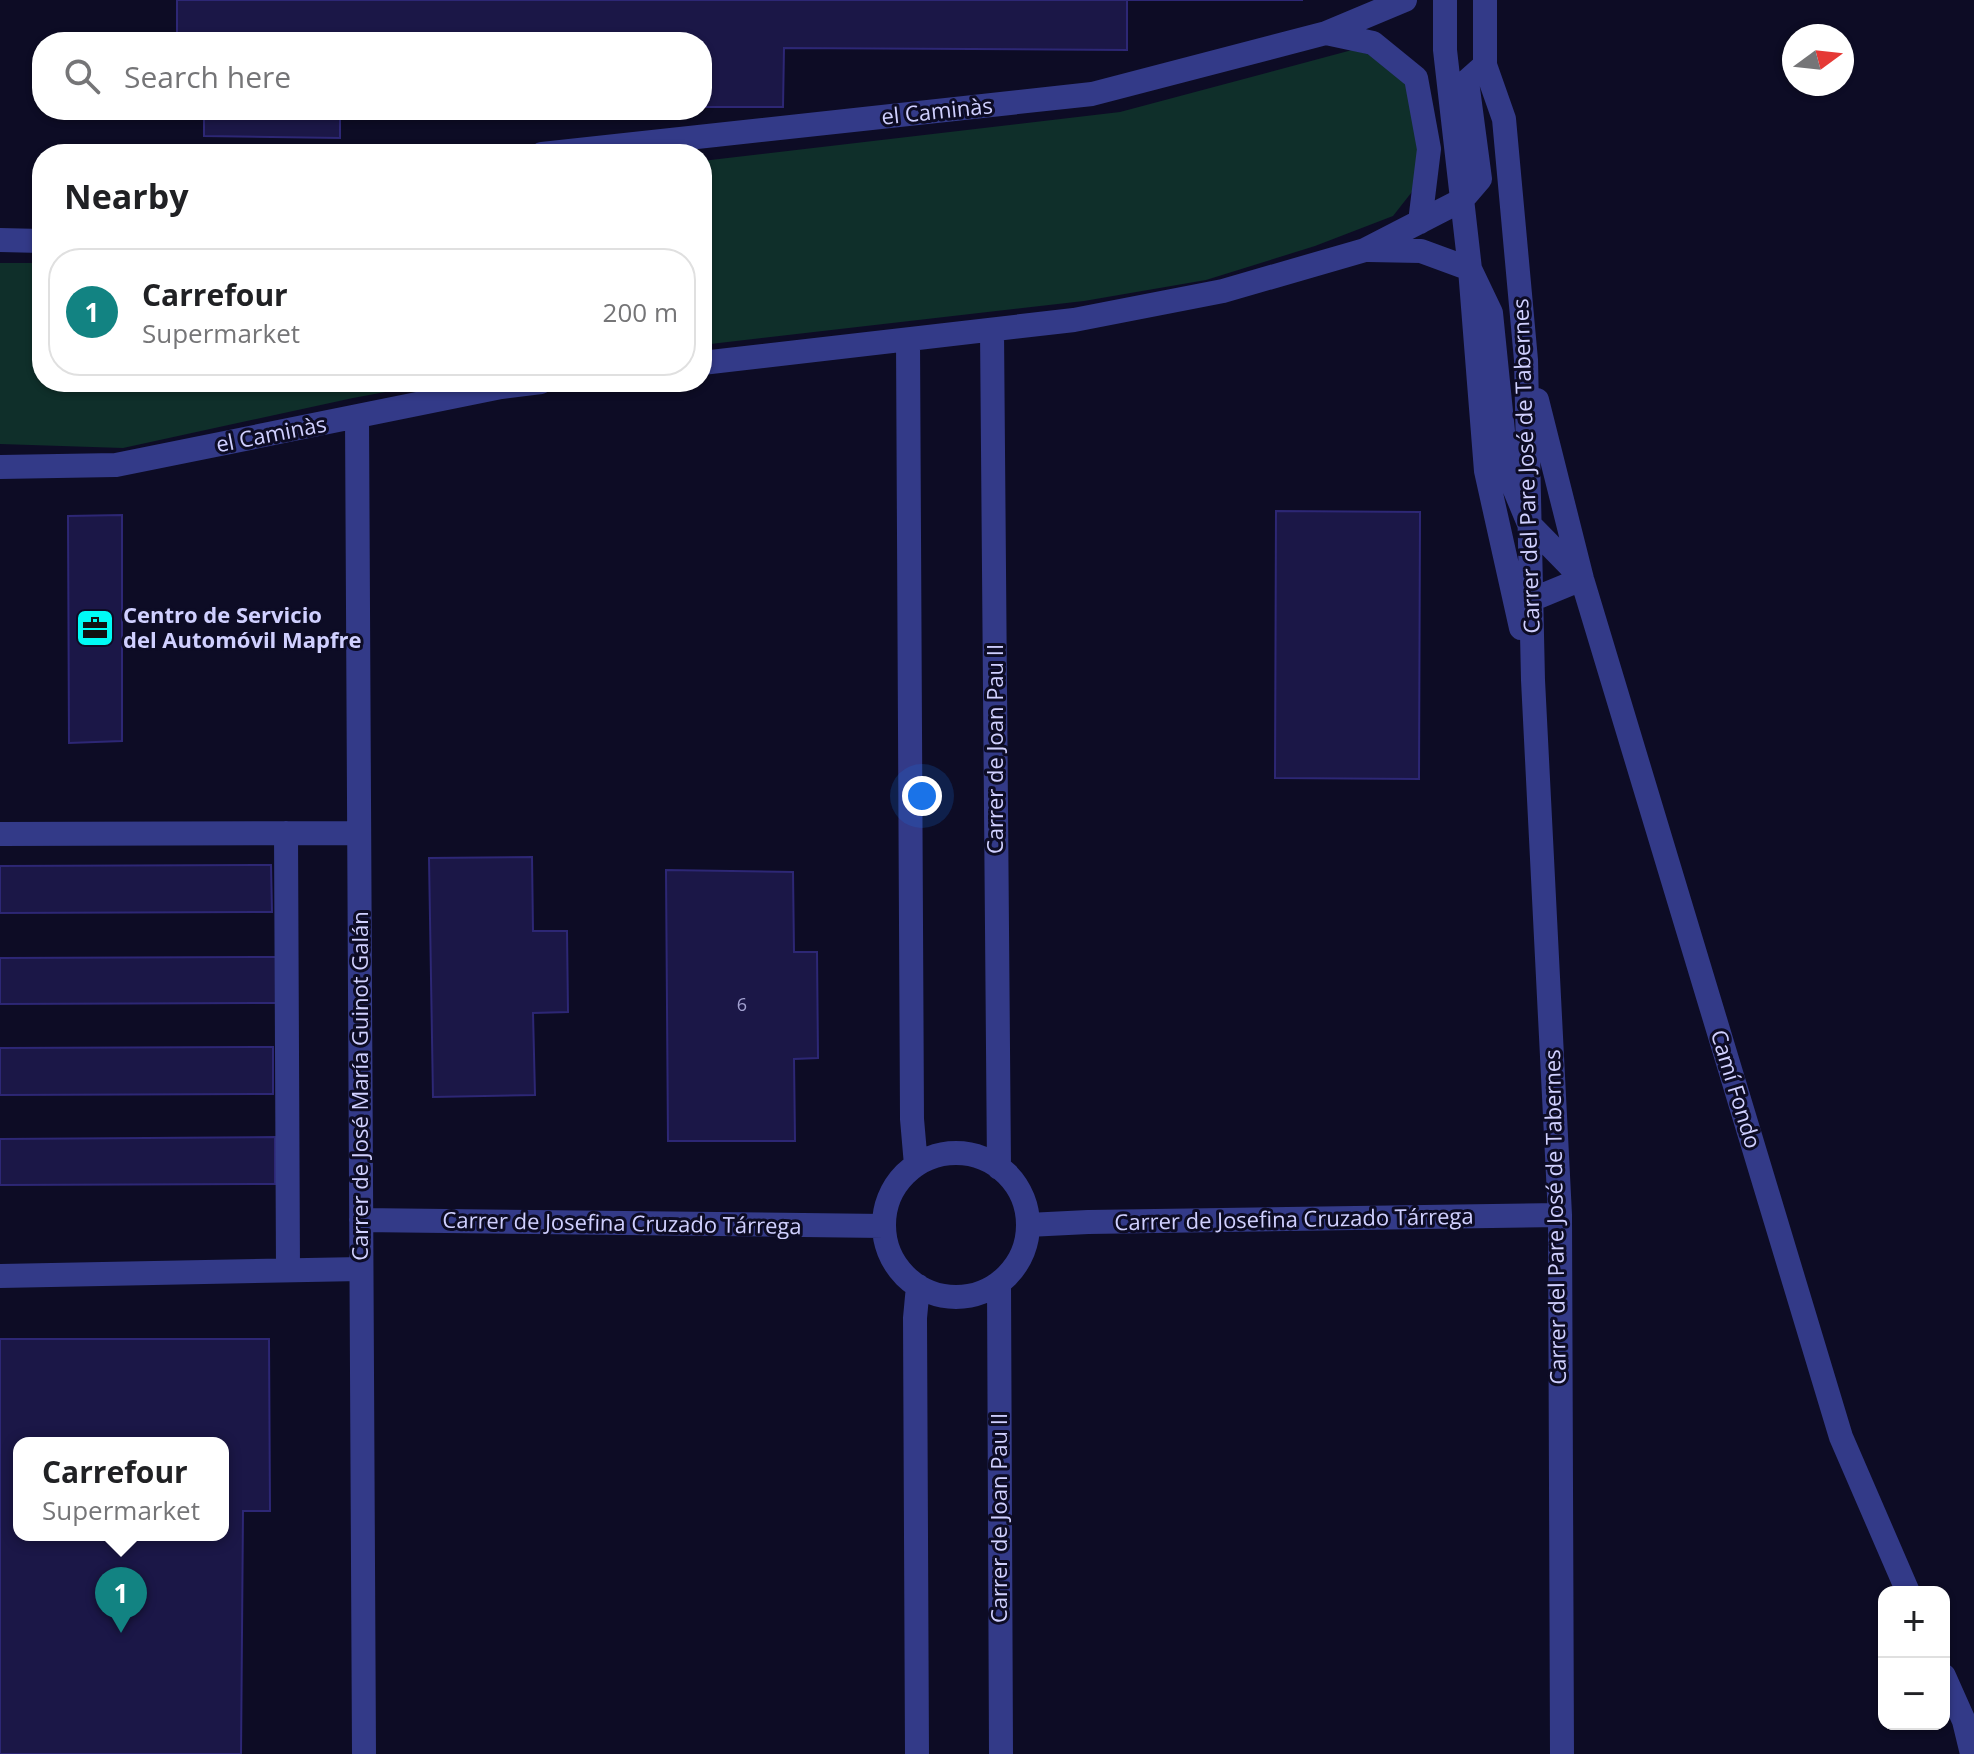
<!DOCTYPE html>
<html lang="en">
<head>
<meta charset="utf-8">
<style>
	:root { --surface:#fff; --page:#f2f2f2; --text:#202124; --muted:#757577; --line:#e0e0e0; --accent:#128382 }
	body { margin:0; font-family:"Open Sans",sans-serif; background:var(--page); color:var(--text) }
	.controls { position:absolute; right:24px; bottom:24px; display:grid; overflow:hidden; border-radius:16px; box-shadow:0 2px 6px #0004 }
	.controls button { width:72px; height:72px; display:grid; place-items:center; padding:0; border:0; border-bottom:2px solid var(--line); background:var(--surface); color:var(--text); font:40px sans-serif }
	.compass { position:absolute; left:1782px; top:24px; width:72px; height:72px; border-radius:50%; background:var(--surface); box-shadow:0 2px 6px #0004; rotate:75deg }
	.you { position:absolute; left:922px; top:796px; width:28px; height:28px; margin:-20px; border:6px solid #fff; border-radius:50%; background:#1a73e8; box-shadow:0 0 0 12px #1a73e833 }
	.badge { display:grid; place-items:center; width:52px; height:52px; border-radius:50%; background:var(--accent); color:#fff; font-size:26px; font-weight:700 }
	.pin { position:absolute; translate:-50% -66px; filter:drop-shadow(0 2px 4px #0008) }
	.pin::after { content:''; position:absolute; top:42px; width:28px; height:24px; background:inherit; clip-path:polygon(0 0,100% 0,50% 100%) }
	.popup { position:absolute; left:13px; top:1437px; width:216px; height:104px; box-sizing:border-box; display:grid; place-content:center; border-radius:16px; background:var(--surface); filter:drop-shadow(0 2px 6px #0005); font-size:26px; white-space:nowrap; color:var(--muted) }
	.popup b { font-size:30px; color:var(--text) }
	.popup::after { content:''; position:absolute; left:50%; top:100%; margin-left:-16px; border:16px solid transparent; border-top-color:var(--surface) }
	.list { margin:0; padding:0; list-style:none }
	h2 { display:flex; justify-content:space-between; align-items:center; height:104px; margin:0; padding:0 32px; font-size:34px }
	h2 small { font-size:26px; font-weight:400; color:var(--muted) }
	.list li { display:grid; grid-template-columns:52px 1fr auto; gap:24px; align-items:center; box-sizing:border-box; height:128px; margin:0 16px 16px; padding:0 16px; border:2px solid var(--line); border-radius:32px }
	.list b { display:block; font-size:30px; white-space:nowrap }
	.list p { margin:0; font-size:26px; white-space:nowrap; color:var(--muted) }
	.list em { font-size:26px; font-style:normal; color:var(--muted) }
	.icon { flex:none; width:44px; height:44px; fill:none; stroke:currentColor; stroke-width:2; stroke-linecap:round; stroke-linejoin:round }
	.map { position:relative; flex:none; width:1974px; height:1754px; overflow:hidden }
	.search { position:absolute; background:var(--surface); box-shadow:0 2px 6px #0004; left:32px; top:32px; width:680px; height:88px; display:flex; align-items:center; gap:20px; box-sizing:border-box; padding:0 28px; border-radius:32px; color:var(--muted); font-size:30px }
	.panel { position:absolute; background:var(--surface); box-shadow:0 2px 6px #0004; left:32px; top:144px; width:680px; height:248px; border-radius:32px }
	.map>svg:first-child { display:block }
	.green { fill:#0f2f2a }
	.building { fill:#1b1747; stroke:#2d2775; stroke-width:2; fill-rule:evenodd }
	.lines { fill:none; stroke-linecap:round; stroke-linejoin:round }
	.minor { stroke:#333a88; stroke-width:24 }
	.labels { text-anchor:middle; stroke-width:6; stroke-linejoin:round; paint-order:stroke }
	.number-label { font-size:18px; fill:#a3a2d1 }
	.street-label { font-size:22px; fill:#d0d0ff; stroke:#0d0c25 }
	.poi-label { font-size:22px; font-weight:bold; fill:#d0d0ff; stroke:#0d0c25; text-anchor:start }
</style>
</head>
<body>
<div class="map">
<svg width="1974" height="1754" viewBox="0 0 1974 1754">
	<rect width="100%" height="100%" fill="#0d0c25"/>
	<path class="green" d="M1352,50L1383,58L1409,89L1419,153L1415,188L1393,216L1315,246L1206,280L1084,301L702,345V161L1120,112Z
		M0,263H42V382H439L353,398L123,448L0,444Z"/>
	<path class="building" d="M177,0H1303H1127V50L784,48L783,107H702V42H177Z
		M204,110H340V138L204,136Z
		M1276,511L1420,512L1419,779L1275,778Z
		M122,515V741L69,743L68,516Z
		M532,857L533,931H567L568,1012L533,1013L535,1095L433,1097L429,858Z
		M271,865L272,912L0,913V866Z
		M666,870L793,872L794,952H817L818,1058L794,1059L795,1141H668Z
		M277,957V1003L0,1004V958Z
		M273,1047V1094L0,1095V1048Z
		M275,1137V1184L0,1185V1139Z
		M0,1339H269L270,1511H243L241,1754H0ZM19,1443H223V1535H19Z"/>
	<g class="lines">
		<path class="minor" d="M1445,0V50L1470,269L1486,471L1521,628
			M1485,0V65L1504,119L1526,360L1533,680L1560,1215L1562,1754
			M1326,33L1373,43L1416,78L1429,149L1420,222
			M542,154L1092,94L1326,33L1405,0
			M0,240L42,241
			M1369,250L1421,251L1470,269L1491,313L1507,471L1529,524L1581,577
			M992,330L999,1168
			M908,340L912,1119L916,1165
			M702,363L1074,320L1223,291L1365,250L1462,200L1480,179L1467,81L1485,65
			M1537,400L1582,579L1841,1437L1908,1592
			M357,417L364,1754
			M0,467L116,465L501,387L541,382
			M1531,600L1582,579
			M286,833L288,1270
			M0,834L359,833
			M884 1225a72 72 0 1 1 144 0a72 72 0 1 1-144 0Z
			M361,1220L884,1226
			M1028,1225L1088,1222L1560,1215
			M0,1276L361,1269
			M999,1283L1001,1754
			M1944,1676L1964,1721L1972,1754
			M917,1754L915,1318L918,1286"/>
	</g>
	<defs>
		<symbol id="office-square" viewBox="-11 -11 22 22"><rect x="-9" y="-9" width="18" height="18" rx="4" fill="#00fbf5" stroke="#0d0c25"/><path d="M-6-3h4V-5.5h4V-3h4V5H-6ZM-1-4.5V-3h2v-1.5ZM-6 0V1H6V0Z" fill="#111"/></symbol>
	</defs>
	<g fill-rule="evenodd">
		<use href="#office-square" x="73" y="606" width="44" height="44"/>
	</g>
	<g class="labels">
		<g class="number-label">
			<text x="742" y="1011">6</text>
		</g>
		<g class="street-label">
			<text transform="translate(937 111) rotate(-6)" y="8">el Caminàs</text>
			<text transform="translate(271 434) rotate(-11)" y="8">el Caminàs</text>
			<text transform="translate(1526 466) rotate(-92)" y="8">Carrer del Pare José de Tabernes</text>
			<text transform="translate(995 749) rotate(-90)" y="8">Carrer de Joan Pau II</text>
			<text transform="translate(360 1086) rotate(-90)" y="8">Carrer de José María Guinot Galán</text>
			<text transform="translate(1736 1089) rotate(73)" y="8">Camí Fondo</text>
			<text transform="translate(1555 1217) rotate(-91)" y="8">Carrer del Pare José de Tabernes</text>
			<text transform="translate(1294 1219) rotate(-1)" y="8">Carrer de Josefina Cruzado Tárrega</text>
			<text transform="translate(622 1223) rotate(1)" y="8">Carrer de Josefina Cruzado Tárrega</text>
			<text transform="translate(999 1518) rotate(-90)" y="8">Carrer de Joan Pau II</text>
		</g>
		<g class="poi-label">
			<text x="123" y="623">Centro de Servicio<tspan x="123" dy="25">del Automóvil Mapfre</tspan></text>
		</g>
	</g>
</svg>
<div class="controls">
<button>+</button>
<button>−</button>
</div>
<svg class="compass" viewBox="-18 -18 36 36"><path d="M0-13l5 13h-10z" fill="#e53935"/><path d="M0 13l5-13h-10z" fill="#757577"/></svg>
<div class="you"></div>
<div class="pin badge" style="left:121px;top:1633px">1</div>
<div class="popup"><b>Carrefour</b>Supermarket</div>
<div class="search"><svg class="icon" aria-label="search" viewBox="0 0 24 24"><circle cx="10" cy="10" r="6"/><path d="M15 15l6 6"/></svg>Search here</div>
<section class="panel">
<h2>Nearby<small></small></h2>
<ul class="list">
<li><span class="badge">1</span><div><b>Carrefour</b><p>Supermarket</p></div><em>200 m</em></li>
</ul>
</section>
</div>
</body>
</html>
